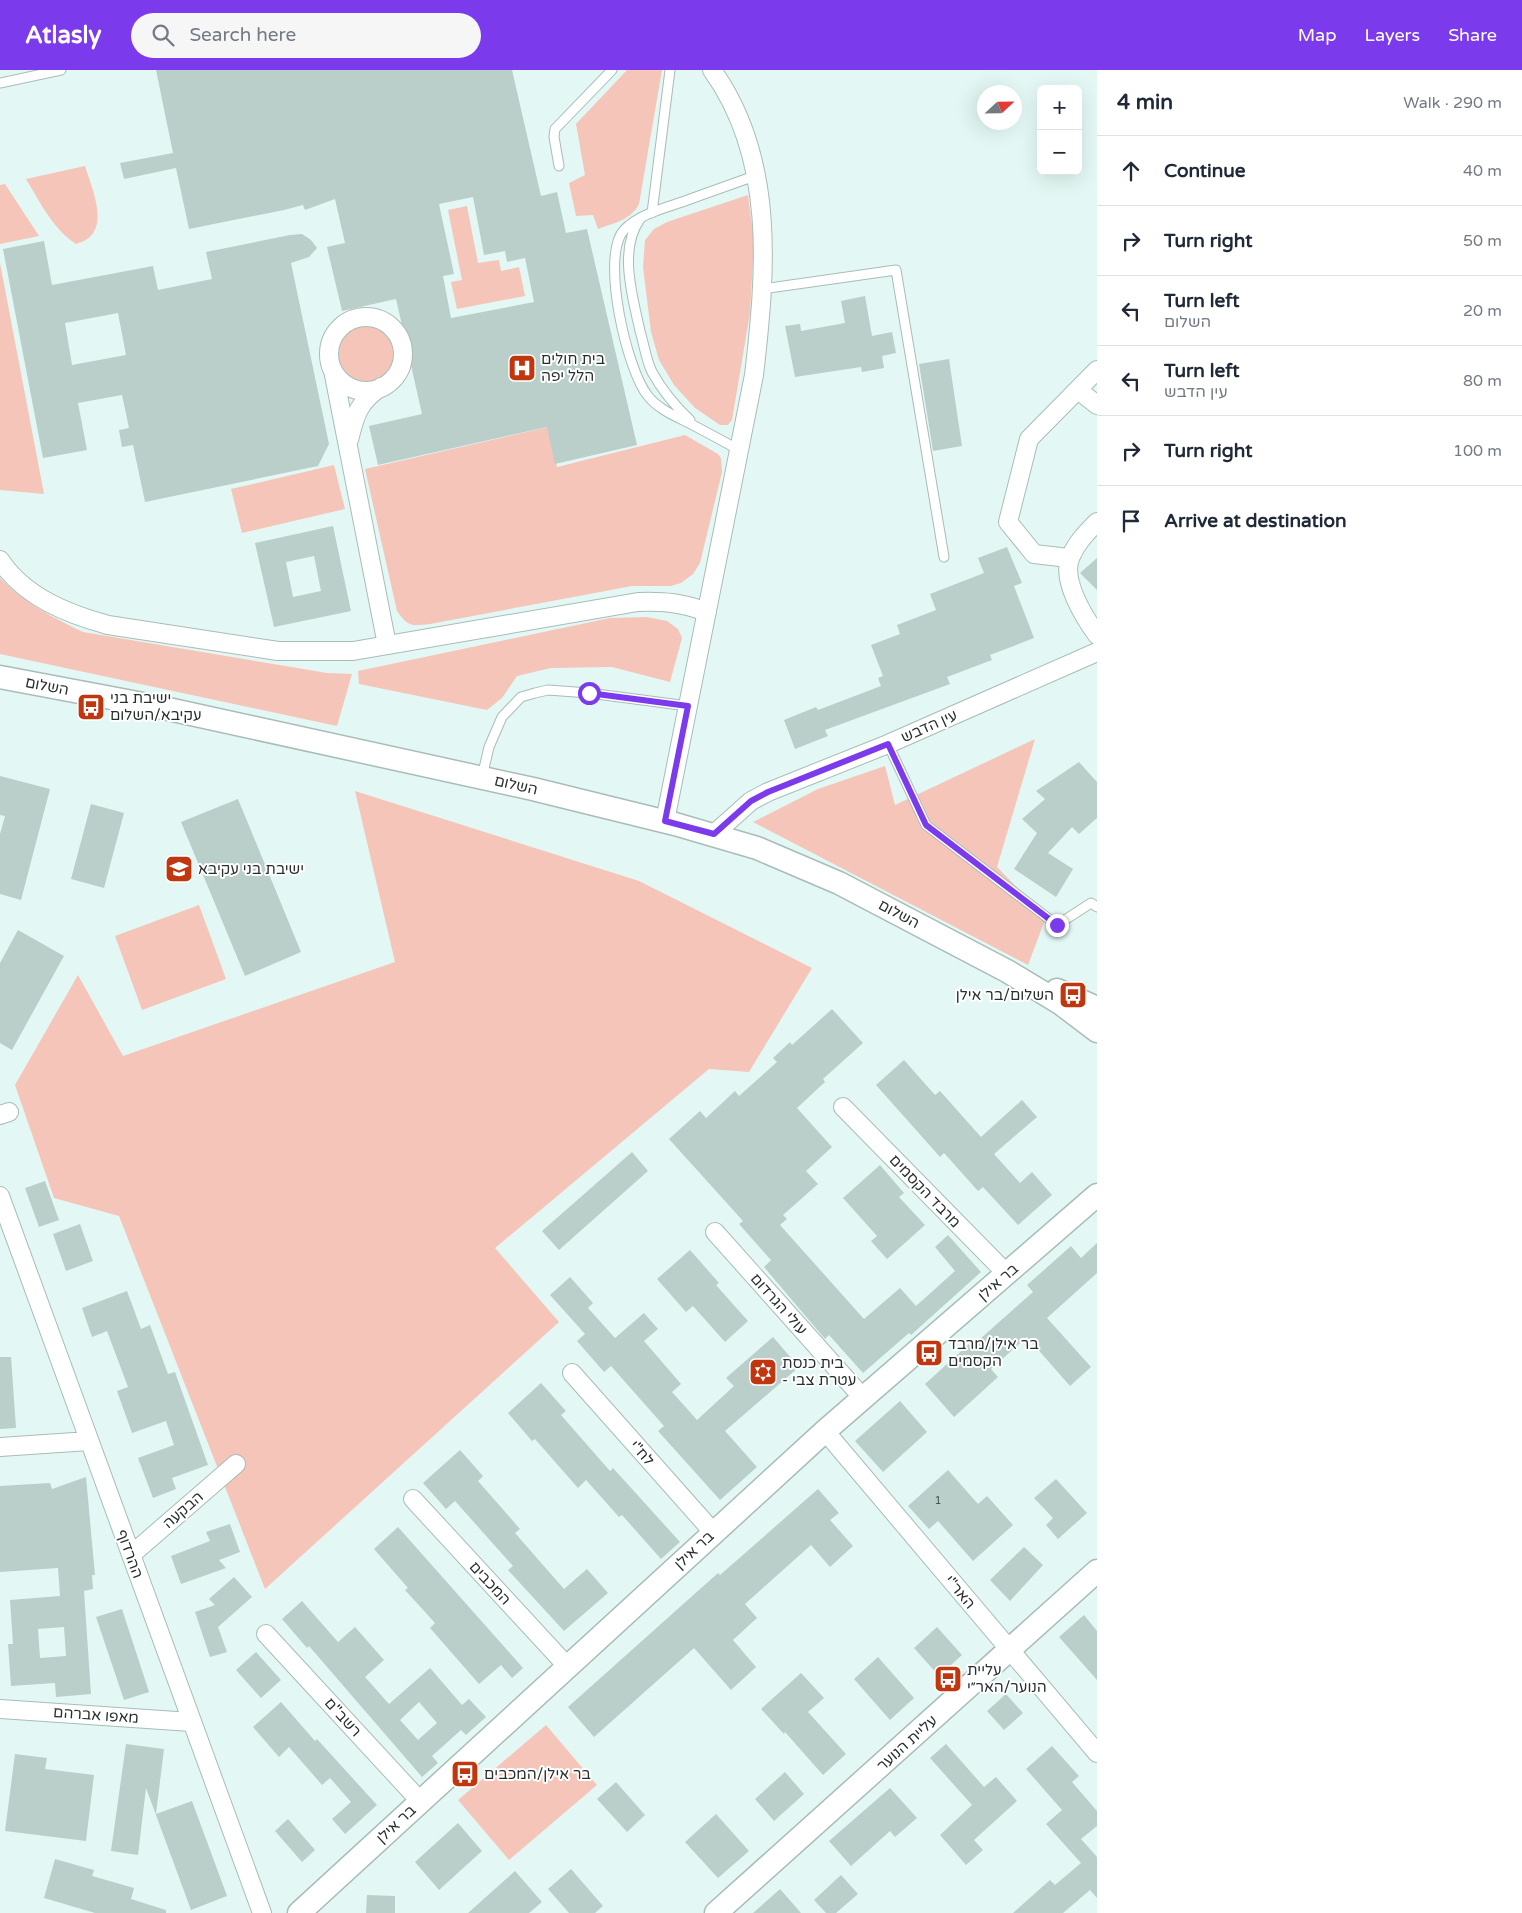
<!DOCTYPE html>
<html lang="en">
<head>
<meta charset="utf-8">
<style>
	:root { --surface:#fff; --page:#f6f6f7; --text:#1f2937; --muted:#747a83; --line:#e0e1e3; --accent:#7c3aed }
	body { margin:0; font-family:"Varela Round","Noto Sans Hebrew",sans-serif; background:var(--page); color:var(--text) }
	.controls { position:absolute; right:15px; top:15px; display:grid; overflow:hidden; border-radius:8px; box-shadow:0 5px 20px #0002 }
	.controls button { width:45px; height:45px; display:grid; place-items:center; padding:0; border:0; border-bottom:1px solid var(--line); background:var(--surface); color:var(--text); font:25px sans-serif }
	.compass { position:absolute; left:977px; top:15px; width:45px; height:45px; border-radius:50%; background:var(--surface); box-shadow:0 5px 20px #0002; rotate:68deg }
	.stop { position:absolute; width:15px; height:15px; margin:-11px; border:4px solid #7c3aed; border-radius:50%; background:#fff }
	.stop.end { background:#7c3aed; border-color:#fff; box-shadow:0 1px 5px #0008 }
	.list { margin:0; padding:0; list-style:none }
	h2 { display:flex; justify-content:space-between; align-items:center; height:65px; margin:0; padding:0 20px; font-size:21px }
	h2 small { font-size:16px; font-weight:400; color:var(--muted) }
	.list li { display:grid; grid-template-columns:32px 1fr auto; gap:15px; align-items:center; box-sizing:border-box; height:70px; padding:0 20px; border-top:1px solid var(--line) }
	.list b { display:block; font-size:19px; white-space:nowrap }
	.list p { margin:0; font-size:16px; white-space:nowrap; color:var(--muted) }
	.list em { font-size:16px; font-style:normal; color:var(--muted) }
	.icon { flex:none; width:28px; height:28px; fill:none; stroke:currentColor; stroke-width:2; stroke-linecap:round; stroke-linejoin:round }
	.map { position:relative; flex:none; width:1097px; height:1843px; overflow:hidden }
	header { display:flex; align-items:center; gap:30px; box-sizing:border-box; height:70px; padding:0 25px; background:var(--accent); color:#fff }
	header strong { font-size:24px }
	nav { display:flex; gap:28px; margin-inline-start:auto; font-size:18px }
	.search { width:350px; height:45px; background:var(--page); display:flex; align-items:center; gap:12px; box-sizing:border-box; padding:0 18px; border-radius:28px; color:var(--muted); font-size:19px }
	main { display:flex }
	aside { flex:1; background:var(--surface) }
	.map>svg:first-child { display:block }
	.green { fill:#f6c5b9 }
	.building { fill:#baceca; fill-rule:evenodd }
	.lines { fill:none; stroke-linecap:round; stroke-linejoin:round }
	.service-casing { stroke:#a8bcb8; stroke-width:11 }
	.minor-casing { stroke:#a8bcb8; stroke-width:20 }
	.tertiary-casing { stroke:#a8bcb8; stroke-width:25 }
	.service { stroke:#fff; stroke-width:9 }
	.minor { stroke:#fff; stroke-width:18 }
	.tertiary { stroke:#fff; stroke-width:22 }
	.route { stroke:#7c3aed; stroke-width:6 }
	.labels { text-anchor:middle; stroke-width:4; stroke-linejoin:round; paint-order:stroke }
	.number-label { font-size:12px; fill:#4c5755 }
	.poi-label { font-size:15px; fill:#282f2e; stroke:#fff; text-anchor:start }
	.street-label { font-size:15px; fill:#282f2e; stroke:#fff }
</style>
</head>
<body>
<header>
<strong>Atlasly</strong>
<div class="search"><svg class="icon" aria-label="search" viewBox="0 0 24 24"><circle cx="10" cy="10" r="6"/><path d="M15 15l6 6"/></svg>Search here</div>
<nav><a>Map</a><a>Layers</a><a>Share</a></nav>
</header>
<main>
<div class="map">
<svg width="1097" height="1843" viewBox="0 0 1097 1843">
	<rect width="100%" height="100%" fill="#e3f8f4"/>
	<path class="green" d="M627,0H662L639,134C631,150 614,153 598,159L593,145L576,146L569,113L585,105L576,54Z
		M85,96C93,122 113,164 76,174C53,159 40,132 26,109Z
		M5,114L39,166L0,174V115Z
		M748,125L754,172L750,243L732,350L728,355H720L695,338L674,315L659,290L651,262L643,197L645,170L654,159L667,152Z
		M467,136L478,193L499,190L501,201L519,197L525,226L457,239L451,212L462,210L448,140Z
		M0,193L44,424L0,420Z
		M338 284a28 28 0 1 1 56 0a28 28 0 1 1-56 0Z
		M548,357L557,397L685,365L718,384L721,388L722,402L700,493L693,504L681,513L671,516H632L430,554C411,556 408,557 397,541L365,399Z
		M334,395L345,439L242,463L231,419Z
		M0,508C24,533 52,547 83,562L327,603L352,604L337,656L0,584Z
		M647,547L667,551L678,559L682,568L670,612L612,597L551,598L517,606L502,628L487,640L359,614L358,601L610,548Z
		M1035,669L997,797L1046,847L1028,895L753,752L818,719L885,696L895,735Z
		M355,721L639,811L812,898L749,1002L709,999L495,1178L559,1252L265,1519L119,1146L54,1128L15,1015L78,905L123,986L395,892Z
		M199,835L226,909L142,940L115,866Z
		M546,1655L597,1715L509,1790L458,1730Z"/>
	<path class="building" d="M156,0H512L541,126L557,122L566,163L587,159L637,375L555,394L547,357L378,395L369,356L422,344L396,229L342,241L327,177L345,173L335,129L305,140L303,135L284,140L189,159L176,98L124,109L120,93L173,83ZM473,127L484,185L505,181L507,192L525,188L534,232L451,248L443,206L454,204L439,134Z
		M302,164L311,170L317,178L309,187L291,193L329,374L318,396L145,432L133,375L122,377L119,360L129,358L122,325L78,333L87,380L43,388L3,179L44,171L52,215L153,196L158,220L212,209L206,182L290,165ZM118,243L126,285L72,295L65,253Z
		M865,226L872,266L892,262L896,283L882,286L884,298L862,302L861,297L795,307L785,256L800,254L801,261L845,253L841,231Z
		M949,289L962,376L933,381L919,294Z
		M333,456L351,541L274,557L255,473ZM314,486L321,521L293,527L286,492Z
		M1007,477L1022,513L1014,516L1034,568L990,585L992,590L947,607L950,614L825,660L828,666L795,679L784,650L816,637L818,640L881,616L878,608L883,606L871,575L900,564L897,555L936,540L930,524L984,503L978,488Z
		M1097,488V520L1080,503Z
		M1079,692L1097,712V748L1079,764L1072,757L1048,783L1073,799L1056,827L1014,799L1037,763L1022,749L1045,729L1036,721Z
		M0,706L50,719L21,830L0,824V764L5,746L0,745Z
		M238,729L301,882L245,906L181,752Z
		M91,734L124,743L104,818L71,809Z
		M18,860L64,886L12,980L0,973V893Z
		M832,939L863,973L823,1009L825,1012L797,1038L832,1077L806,1101L818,1114L783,1145L787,1149L780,1155L864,1249L900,1218L916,1236L955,1201L935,1177L948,1165L981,1202L911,1265L909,1263L863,1303L829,1265L825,1269L764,1197L771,1190L739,1154L743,1151L669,1069L700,1041L706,1048L735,1021L739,1026L777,992L773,988L790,972L792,975Z
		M904,990L935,1025L940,1021L981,1067L1022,1030L1037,1047L994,1084L1020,1113L1032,1102L1052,1125L1018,1155L983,1117L978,1121L944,1083L940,1087L876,1015Z
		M632,1082L648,1101L559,1180L542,1161Z
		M880,1095L904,1123L899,1127L925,1155L887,1189L871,1171L877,1166L843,1128Z
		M45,1111L59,1150L39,1157L25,1118Z
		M80,1154L93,1191L66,1201L53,1164Z
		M1097,1173V1203L1047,1248L1091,1297L1070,1316L1027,1267L991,1299L998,1307L954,1347L925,1314L969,1274L971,1277L1033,1222L1027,1215L1071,1176L1081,1188Z
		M690,1180L719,1213L716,1215L748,1251L725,1272L693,1236L686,1242L657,1209Z
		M570,1207L593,1233L588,1238L615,1268L644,1243L658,1259L644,1271L681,1314L672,1322L697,1350L734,1316L726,1308L773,1267L799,1297L725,1361L757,1397L720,1430L658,1361L664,1356L611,1296L604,1302L577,1271L585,1264L550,1225Z
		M127,1221L141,1259L150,1255L168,1304L175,1302L208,1395L172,1408L176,1419L153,1428L138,1388L174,1375L166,1351L132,1363L117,1321L128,1317L107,1261L92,1267L82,1238Z
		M0,1287H11L16,1358L0,1359Z
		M541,1313L566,1341L561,1345L610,1401L613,1398L680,1472L661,1489L622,1445L619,1447L586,1410L578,1418L535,1369L532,1371L508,1343Z
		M900,1331L927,1362L883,1402L855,1371Z
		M460,1380L483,1406L478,1411L520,1459L515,1463L564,1519L587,1499L608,1523L564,1561L508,1500L513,1496L455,1431L446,1439L423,1413Z
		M948,1400L978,1434L987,1426L1013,1455L973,1491L938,1451L929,1459L908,1436Z
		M86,1407L95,1505H92L93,1519L84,1521L91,1624L56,1627L55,1613L11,1616L8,1574H13L10,1530L60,1526L58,1498L0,1502V1416L50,1413L52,1419ZM64,1557L66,1586L40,1588L38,1559Z
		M1056,1409L1087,1443L1058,1469L1046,1455L1053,1448L1034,1428Z
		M818,1419L839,1443L830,1450L853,1476L830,1497L811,1475L745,1534L757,1548L733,1570L756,1597L731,1620L694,1578L594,1667L568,1637L718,1503L720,1505Z
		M230,1454L240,1482L219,1490L226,1498L181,1514L171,1486L210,1471L206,1462Z
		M398,1457L523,1598L512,1608L501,1595L479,1614L430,1558L435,1553L405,1520L408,1518L374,1479Z
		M1024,1477L1043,1495L1010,1531L990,1510Z
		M234,1507L252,1527L218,1557L227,1582L210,1587L195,1542L215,1535L209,1529Z
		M302,1531L338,1572L355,1557L384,1590L365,1607L389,1634L430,1598L462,1635L469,1629L486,1647L466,1665L461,1660L432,1686L438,1693L422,1707L309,1576L307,1578L282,1549ZM419,1632L437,1653L418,1670L400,1650Z
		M122,1539L149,1622L124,1630L96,1547Z
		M1084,1545L1097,1561V1610L1059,1567Z
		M937,1557L962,1585L939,1606L914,1578Z
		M256,1582L281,1610L261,1628L236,1600Z
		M878,1587L914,1628L890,1650L854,1609Z
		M801,1603L824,1628L808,1642L846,1684L823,1705L785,1662L784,1664L761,1639Z
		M1006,1624L1023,1643L1004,1660L987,1641Z
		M281,1632L315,1671L317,1669L377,1735L345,1764L332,1749L351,1732L330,1708L322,1715L289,1677L279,1687L253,1657Z
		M126,1674L164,1679L156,1744L192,1731L227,1826L191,1840L146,1718L138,1785L111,1781Z
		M946,1674L984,1717L996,1707L1017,1731L974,1770L983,1780L966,1795L940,1765L972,1735L930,1688Z
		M1052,1676L1079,1706L1072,1712L1097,1741V1756L1081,1769L1097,1787V1828L1090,1820L1063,1843H1013L1050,1810L1055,1815L1081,1793L1046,1754L1062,1740L1026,1699Z
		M15,1684L47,1688L45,1699L94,1705L86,1771L5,1761Z
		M785,1702L804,1724L774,1751L755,1729Z
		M616,1712L645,1745L627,1762L597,1729Z
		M890,1718L917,1748L895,1767L890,1761L851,1796L829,1771Z
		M716,1744L749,1781L718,1808L685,1772Z
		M288,1749L315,1780L302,1792L275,1761Z
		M458,1753L482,1781L439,1820L415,1792Z
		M55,1789L94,1800L92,1806L134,1818L131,1829L166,1840V1843H95L44,1828Z
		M571,1799L603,1836L595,1843H569L548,1819Z
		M515,1801L542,1832L529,1843H468Z
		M841,1805L858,1824L836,1843H826L814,1830Z
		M780,1819L801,1843H753Z
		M367,1825L395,1826V1843H366Z"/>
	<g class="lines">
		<defs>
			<path id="service" d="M0,13L61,0
				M559,96L554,67L555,59L612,0
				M652,143L670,0
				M640,149C618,180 633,228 640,261C644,274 646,290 652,302C662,320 675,336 690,350
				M762,219L896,200L944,487
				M739,380C723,371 706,362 689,353C675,346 658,339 648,326C627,301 600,186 624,160C639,144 665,138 685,131C709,122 733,114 757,105
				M888,674L926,755L1057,855L1091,833L1097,837
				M482,707L489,677L502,647L521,627L535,623L548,620L589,623L688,636"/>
			<path id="minor" d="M329 284a37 37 0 1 1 74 0a37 37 0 1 1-74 0Z
				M333,300L387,575
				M1078,320L1097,335
				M349,370C355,345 359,331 381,317
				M1097,452C1087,462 1077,472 1071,486C1060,509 1084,547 1097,565
				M1069,488L1034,484L1008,452L1029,369L1097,300
				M0,490C24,527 68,544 108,555L278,581H353L638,532C665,531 682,533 707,542
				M665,751L754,305C766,202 776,89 712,0
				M714,764L751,731L768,722L888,674L1097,582
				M843,1037L1007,1204
				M0,1045L9,1042
				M0,1126L262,1843
				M715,1162L863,1328
				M572,1303L713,1462
				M825,1361L1097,1683
				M0,1377L89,1371
				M413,1429L567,1596
				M131,1485L236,1394
				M266,1564L420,1731
				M0,1639L191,1652"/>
			<path id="tertiary" d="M0,607L159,637L533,719L675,754L757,778L839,813L1007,901L1060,933L1097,961
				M1057,920L1097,938
				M299,1843L825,1361L1097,1125
				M716,1843L1097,1501"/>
		</defs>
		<use href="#service" class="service-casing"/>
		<use href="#minor" class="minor-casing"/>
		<use href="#tertiary" class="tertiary-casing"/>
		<use href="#service" class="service"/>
		<use href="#minor" class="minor"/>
		<use href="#tertiary" class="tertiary"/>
	</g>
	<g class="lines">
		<path class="route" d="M589,623L688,636L665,751L714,764L751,731L768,722L888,674L926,755L1057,855"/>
	</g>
	<defs>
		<symbol id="hospital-square" viewBox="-11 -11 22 22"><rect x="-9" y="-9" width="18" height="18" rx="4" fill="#c0360e" stroke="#fff"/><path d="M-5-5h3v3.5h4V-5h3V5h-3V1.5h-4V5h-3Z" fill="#fff"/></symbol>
		<symbol id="bus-square" viewBox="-11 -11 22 22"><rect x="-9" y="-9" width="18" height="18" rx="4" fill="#c0360e" stroke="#fff"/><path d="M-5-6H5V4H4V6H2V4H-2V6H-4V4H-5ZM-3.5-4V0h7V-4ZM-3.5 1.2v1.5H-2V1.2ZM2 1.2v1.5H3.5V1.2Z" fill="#fff"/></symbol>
		<symbol id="school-square" viewBox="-11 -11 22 22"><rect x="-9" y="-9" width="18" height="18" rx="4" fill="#c0360e" stroke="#fff"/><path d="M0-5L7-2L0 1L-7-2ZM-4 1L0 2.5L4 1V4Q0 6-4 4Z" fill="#fff"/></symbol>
		<symbol id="synagogue-square" viewBox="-11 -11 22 22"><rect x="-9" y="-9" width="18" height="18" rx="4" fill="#c0360e" stroke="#fff"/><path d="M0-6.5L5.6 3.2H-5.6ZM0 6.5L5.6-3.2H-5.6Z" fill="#fff"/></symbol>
	</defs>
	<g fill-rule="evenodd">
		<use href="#hospital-square" x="506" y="282" width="32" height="32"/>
		<use href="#bus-square" x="75" y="621" width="32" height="32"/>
		<use href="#school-square" x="163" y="783" width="32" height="32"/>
		<use href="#bus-square" x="1057" y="909" width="32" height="32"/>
		<use href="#bus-square" x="913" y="1267" width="32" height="32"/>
		<use href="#synagogue-square" x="747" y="1286" width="32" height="32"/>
		<use href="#bus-square" x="932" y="1593" width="32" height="32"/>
		<use href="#bus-square" x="449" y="1688" width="32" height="32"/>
	</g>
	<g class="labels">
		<g class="number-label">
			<text x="938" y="1434">1</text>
		</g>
		<g class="poi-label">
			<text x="541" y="294">בית חולים<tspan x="541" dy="17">הלל יפה</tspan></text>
			<text x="110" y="633">ישיבת בני<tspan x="110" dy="17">עקיבא/השלום</tspan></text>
			<text x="198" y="804">ישיבת בני עקיבא</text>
			<text x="1054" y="930" text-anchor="end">השלום/בר אילן</text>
			<text x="948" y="1279">בר אילן/מרבד<tspan x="948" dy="17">הקסמים</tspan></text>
			<text x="782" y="1298">בית כנסת<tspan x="782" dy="17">- עטרת צבי</tspan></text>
			<text x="967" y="1605">עליית<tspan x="967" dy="17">הנוער/האר״י</tspan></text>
			<text x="484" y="1709">בר אילן/המכבים</text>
		</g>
		<g class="street-label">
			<text transform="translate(47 616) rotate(11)" y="5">השלום</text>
			<text transform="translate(929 656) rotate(-24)" y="5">עין הדבש</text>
			<text transform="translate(516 715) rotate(13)" y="5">השלום</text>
			<text transform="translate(899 844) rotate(28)" y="5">השלום</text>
			<text transform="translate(925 1121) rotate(46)" y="5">מרבד הקסמים</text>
			<text transform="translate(998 1212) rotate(-41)" y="5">בר אילן</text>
			<text transform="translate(779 1234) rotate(48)" y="5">עולי הגרדום</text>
			<text transform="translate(642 1383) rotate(48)" y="5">לח"י</text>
			<text transform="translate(183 1440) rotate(-41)" y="5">הבקעה</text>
			<text transform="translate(694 1480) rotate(-43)" y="5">בר אילן</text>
			<text transform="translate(130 1484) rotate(70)" y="5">ההרדוף</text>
			<text transform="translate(490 1513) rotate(47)" y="5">המכבים</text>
			<text transform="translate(960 1522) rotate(50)" y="5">האר"י</text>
			<text transform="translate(96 1645) rotate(4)" y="5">מאפו אברהם</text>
			<text transform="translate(343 1647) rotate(48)" y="5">רשב"ם</text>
			<text transform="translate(907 1673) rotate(-42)" y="5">עליית הנוער</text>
			<text transform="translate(396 1754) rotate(-43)" y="5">בר אילן</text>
		</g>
	</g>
</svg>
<div class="controls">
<button>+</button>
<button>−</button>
</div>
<svg class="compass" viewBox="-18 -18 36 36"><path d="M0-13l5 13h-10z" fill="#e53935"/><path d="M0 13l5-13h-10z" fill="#747a83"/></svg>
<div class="stop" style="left:589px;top:623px"></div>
<div class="stop end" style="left:1057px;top:855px"></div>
</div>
<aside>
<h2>4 min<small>Walk · 290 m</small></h2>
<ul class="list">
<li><svg class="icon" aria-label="ahead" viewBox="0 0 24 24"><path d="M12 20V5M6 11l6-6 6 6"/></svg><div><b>Continue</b></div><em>40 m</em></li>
<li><svg class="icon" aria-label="right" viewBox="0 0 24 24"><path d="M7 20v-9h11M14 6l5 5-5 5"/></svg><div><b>Turn right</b></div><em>50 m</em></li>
<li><svg class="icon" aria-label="left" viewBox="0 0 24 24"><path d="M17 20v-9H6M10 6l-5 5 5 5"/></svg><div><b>Turn left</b><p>השלום</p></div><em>20 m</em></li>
<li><svg class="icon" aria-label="left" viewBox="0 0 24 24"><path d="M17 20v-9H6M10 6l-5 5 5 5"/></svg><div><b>Turn left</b><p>עין הדבש</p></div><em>80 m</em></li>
<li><svg class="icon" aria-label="right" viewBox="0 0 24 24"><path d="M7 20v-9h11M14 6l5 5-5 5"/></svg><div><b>Turn right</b></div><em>100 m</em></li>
<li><svg class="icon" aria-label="arrive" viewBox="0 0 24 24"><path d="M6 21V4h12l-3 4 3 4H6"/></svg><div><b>Arrive at destination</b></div></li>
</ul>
</aside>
</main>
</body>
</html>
